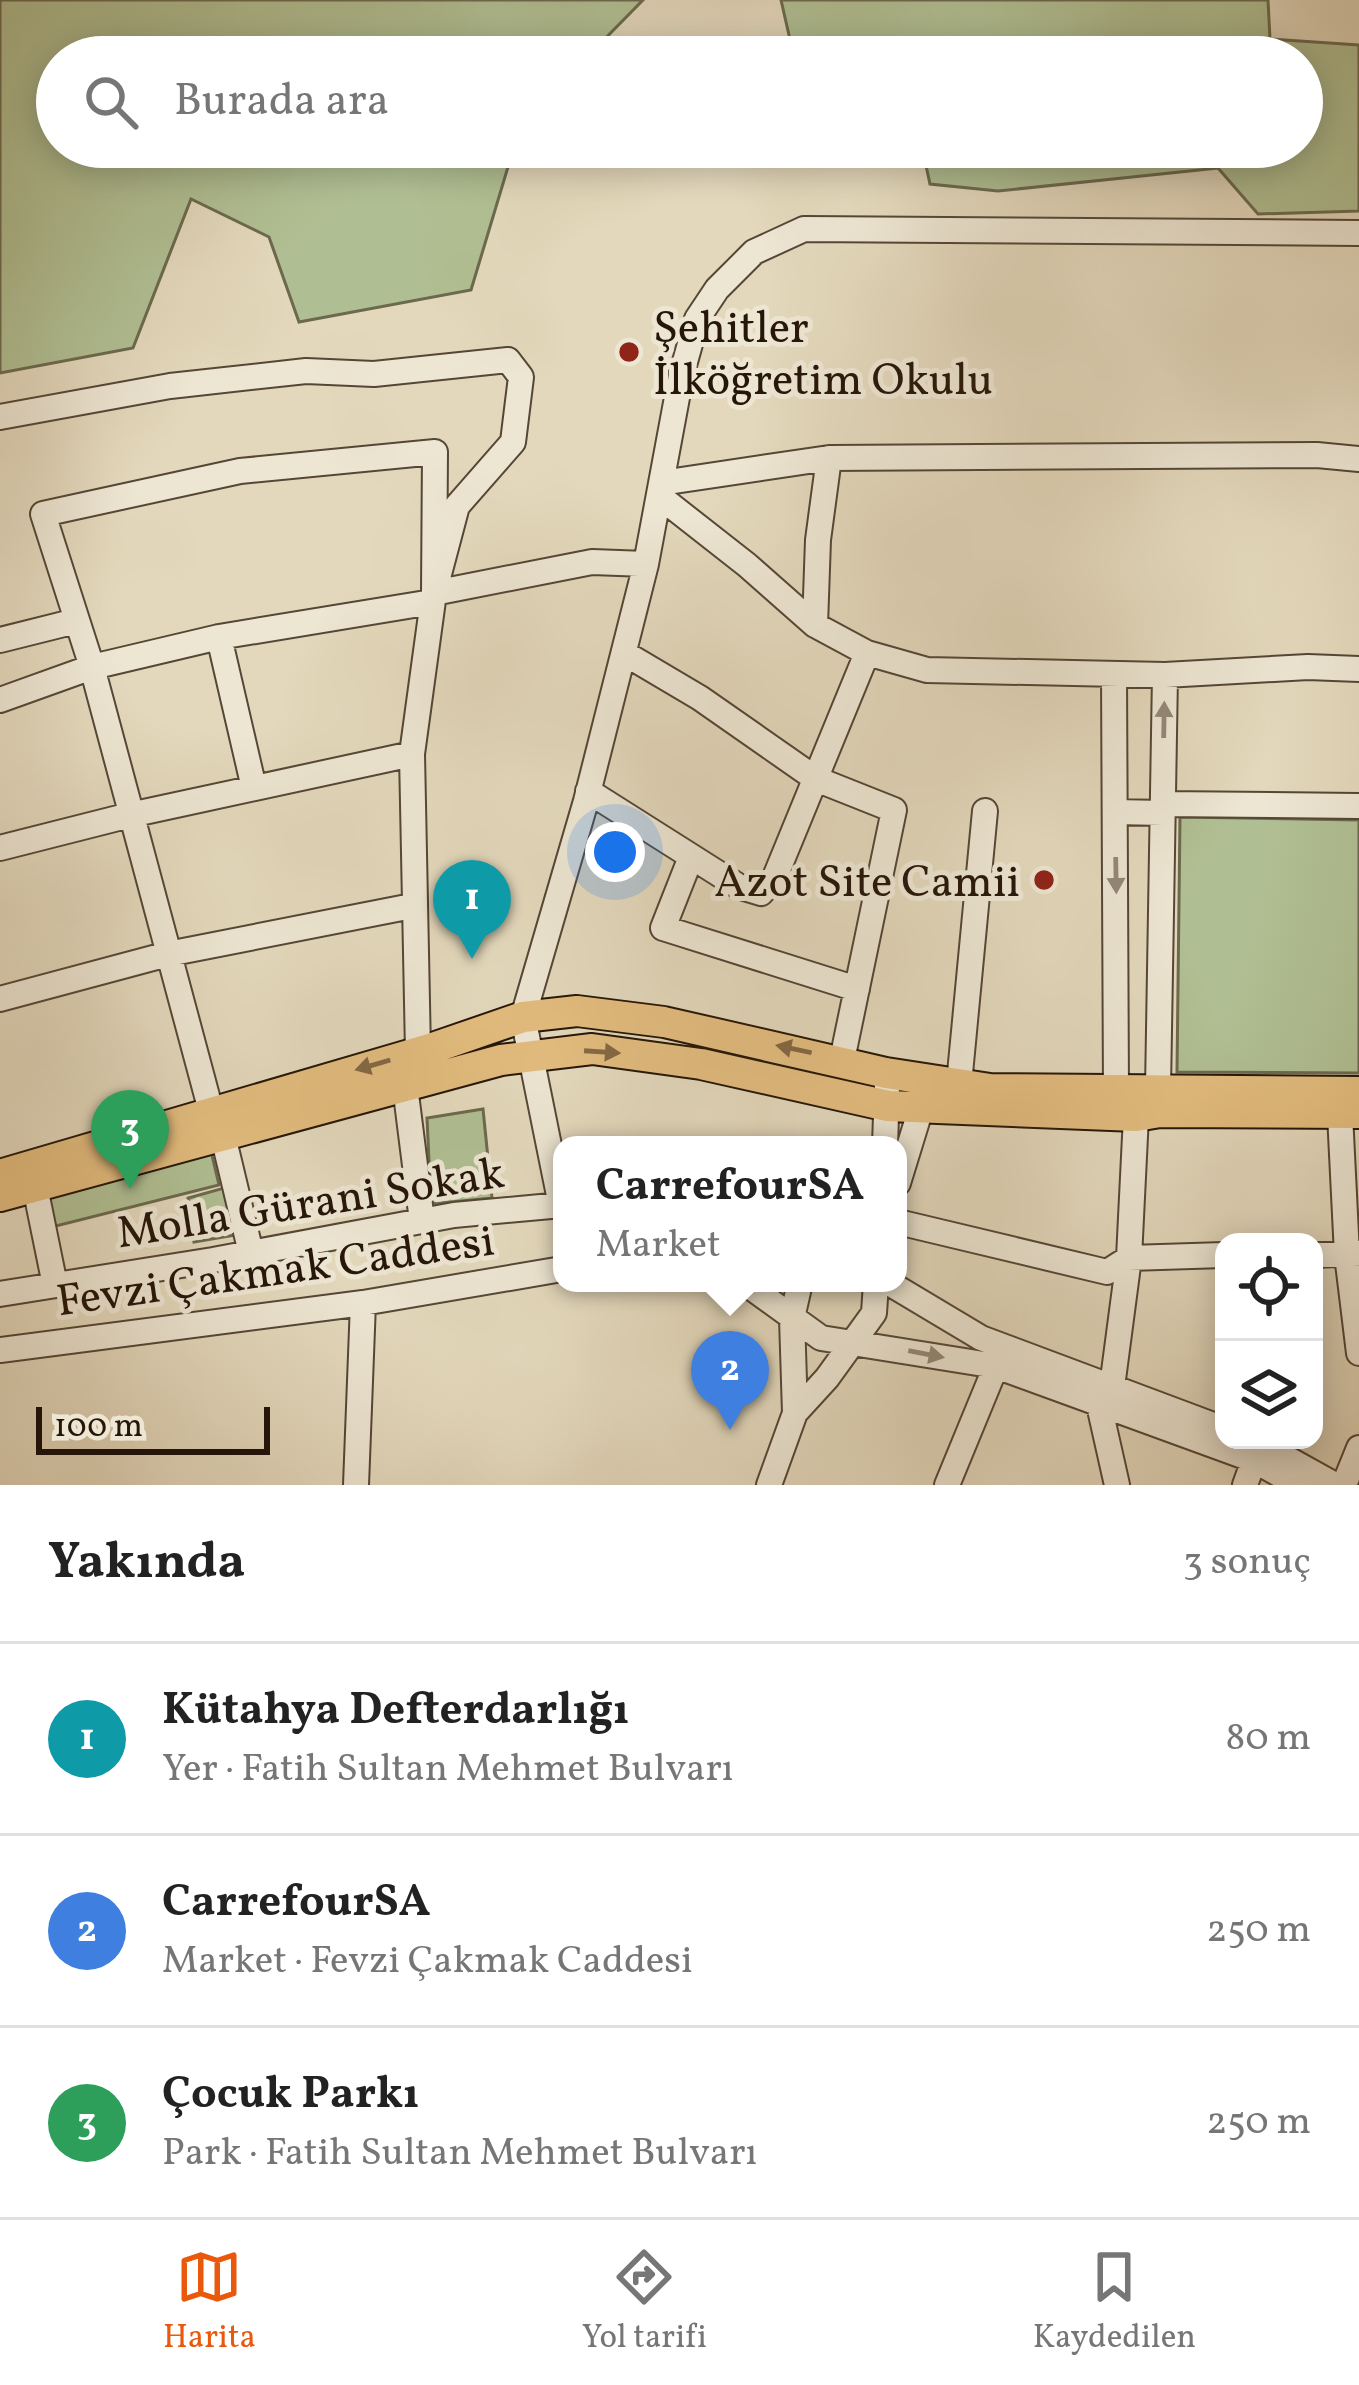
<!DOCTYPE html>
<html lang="tr">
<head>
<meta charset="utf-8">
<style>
	:root { --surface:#fff; --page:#f6f6f6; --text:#222; --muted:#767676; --line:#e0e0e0; --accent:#ea580c }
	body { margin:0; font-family:Vollkorn,serif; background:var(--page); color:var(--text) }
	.controls { position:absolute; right:36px; bottom:36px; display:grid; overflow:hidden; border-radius:24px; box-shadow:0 6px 30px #0003 }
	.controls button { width:108px; height:108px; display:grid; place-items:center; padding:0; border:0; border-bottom:3px solid var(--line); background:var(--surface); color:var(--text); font:60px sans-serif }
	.scale { position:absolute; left:36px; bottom:30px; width:234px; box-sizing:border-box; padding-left:12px; border:6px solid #261609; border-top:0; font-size:33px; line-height:42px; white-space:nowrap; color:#261609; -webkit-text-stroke:9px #ede6d3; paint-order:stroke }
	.you { position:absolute; left:615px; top:852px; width:42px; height:42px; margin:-30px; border:9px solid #fff; border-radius:50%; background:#1a73e8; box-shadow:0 0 0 18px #1a73e833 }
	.badge { display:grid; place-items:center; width:78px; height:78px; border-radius:50%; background:var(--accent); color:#fff; font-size:39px; font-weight:700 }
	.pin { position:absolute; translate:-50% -99px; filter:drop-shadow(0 3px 6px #0008) }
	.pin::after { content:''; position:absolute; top:63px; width:42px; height:36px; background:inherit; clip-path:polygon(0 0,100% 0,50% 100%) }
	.popup { position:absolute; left:553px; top:1136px; width:354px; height:156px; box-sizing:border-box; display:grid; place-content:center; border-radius:24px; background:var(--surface); filter:drop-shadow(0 3px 9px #0005); font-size:39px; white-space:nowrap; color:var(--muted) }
	.popup b { font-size:45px; color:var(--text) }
	.popup::after { content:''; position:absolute; left:50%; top:100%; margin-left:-24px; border:24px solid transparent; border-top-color:var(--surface) }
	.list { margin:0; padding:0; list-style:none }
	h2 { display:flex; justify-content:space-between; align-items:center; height:156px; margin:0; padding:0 48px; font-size:51px }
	h2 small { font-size:39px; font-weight:400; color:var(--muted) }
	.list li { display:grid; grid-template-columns:78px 1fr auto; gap:36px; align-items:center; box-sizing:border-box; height:192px; padding:0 48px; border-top:3px solid var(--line) }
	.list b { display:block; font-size:45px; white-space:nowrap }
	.list p { margin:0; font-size:39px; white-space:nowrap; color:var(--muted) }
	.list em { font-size:39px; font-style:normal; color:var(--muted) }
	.icon { flex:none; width:66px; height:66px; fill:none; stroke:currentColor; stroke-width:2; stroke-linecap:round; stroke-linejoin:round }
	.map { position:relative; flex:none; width:1359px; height:1485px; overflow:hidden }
	.search { position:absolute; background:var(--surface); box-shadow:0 6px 30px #0003; left:36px; right:36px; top:36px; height:132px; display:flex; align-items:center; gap:30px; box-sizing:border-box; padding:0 42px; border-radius:66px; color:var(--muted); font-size:45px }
	.sheet { height:732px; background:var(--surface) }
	nav { display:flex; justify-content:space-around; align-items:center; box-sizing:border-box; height:168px; border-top:3px solid var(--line); background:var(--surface); font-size:33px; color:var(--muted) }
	nav a { display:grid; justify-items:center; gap:6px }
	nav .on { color:var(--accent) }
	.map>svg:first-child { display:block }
	.green { fill:#b0bf93; stroke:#6b6a4e; stroke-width:3 }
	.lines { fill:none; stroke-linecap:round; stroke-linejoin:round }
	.minor-casing { stroke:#554636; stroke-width:28 }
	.major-casing { stroke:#261609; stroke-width:34 }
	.minor { stroke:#ede6d3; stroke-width:24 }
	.major { stroke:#e2bc7e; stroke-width:30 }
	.oneway { fill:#938878 }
	.oneway2 { fill:#846944 }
	.poi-dot { fill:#8f2418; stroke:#ede6d3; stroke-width:4.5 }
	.labels { text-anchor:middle; stroke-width:10; stroke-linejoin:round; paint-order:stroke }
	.poi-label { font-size:45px; fill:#261609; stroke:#ede6d3; text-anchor:start }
	.street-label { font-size:45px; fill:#261609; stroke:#ede6d3 }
</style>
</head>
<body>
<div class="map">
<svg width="1359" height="1485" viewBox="0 0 1359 1485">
	<rect width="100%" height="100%" fill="#e3d8bc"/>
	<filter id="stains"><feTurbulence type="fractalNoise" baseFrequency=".00167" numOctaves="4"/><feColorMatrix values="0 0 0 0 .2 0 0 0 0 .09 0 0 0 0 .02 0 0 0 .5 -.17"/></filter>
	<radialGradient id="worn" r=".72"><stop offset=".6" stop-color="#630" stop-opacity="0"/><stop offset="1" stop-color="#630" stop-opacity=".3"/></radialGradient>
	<path class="green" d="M0,0H643L587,57H57V147H514L471,290L299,322L269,237L191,199L133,348L0,373Z
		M781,0H1268L1270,39L1359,45V211L1258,214L1218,168L998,191L930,184L922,147H1302V57H794Z
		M1180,817L1359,820V1073L1177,1072Z
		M483,1109L492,1198L431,1204L427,1118Z
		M210,1147L219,1185L52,1227L43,1193Z
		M224,1188L235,1235L194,1242L188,1198Z"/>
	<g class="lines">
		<defs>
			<path id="minor" d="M0,417L170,386L306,371L374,374L508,360L521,377L513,442L457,506L434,593L592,562L646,564
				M661,483L829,458L1317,455L1359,459
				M659,496L747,565L815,625L867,653L927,670L1165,675L1308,667L1359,669
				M815,625L818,540L829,458
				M219,637L254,788
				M0,640L76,621
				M624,653L700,698L816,779L894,810L842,1060
				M1114,674L1116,1091
				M0,700L92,667L219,637L432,602
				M588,791L738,886L761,893L775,877L867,653
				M1163,804L1359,806
				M1115,812L1163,813
				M0,848L130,815L412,754
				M691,857L663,928L857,989
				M0,999L168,954L412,906
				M959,1084L985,811
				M405,1086L422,1221
				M1158,1089L1165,675
				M211,1111L92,667L43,514L240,471L435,452L434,593L412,754L418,1052
				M1340,1114L1347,1255L1359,1353
				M223,1136L251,1253
				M885,1145L887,1087
				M898,1183L922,1105
				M35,1187L55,1285
				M561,1205L523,1017L586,801L646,564L681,376L697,319L717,289L754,252L804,229L1359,233
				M898,1222L1107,1272L1129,1258L1224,1255
				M1314,1255L1359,1253
				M745,1283L821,1338L996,1366L1254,1460L1298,1485
				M889,1283L981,1338L1224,1429
				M0,1294L213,1260L454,1215L562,1205
				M0,1350L363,1303L562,1269
				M1112,1387L1129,1258L1136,1116
				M1099,1405L1117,1485
				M795,1413L827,1378L874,1313L876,1283
				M1254,1440L1335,1485
				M356,1485L363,1303
				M769,1485L795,1413L792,1318L800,1283
				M947,1485L996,1366
				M1245,1485L1254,1460
				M1344,1485L1359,1448"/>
			<path id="major" d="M0,1175L430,1049L523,1017L577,1011L664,1022L886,1073L990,1089L1359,1092
				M0,1196L501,1060L592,1049L701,1064L888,1106L1136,1116L1160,1112L1359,1113"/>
		</defs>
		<use href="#minor" class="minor-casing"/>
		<use href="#major" class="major-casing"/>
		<use href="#minor" class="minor"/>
		<use href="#major" class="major"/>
	</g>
	<defs><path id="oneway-solid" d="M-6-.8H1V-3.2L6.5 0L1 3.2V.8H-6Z" transform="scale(3)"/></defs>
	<g class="oneway">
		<use href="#oneway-solid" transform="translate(1164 720) rotate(-89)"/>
		<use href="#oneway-solid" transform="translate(1116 875) rotate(89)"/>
		<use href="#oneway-solid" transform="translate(926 1354) rotate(11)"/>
	</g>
	<g class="oneway2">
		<use href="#oneway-solid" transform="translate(794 1049) rotate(-168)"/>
		<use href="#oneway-solid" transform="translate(602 1052) rotate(4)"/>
		<use href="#oneway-solid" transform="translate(373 1065) rotate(164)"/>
	</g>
	<g class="poi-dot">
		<circle cx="629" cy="352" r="12"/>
		<circle cx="1044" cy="880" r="12"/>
	</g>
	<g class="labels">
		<g class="poi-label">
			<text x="653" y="342">Şehitler<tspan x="653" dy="52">İlköğretim Okulu</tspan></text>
			<text x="1020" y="896" text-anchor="end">Azot Site Camii</text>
		</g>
		<g class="street-label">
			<text transform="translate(310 1201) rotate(-9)" y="16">Molla Gürani Sokak</text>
			<text transform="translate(275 1269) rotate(-8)" y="16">Fevzi Çakmak Caddesi</text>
		</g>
	</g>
	<rect width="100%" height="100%" filter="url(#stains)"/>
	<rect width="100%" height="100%" fill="url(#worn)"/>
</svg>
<div class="controls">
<button><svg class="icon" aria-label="locate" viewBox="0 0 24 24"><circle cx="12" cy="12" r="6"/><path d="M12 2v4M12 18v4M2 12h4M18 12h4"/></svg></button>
<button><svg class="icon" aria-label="layers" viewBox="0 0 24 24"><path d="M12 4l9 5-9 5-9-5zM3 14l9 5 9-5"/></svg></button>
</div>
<div class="scale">100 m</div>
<div class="you"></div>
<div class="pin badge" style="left:472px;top:959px;background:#0f9aa8">1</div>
<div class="pin badge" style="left:730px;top:1430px;background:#3f7fe0">2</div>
<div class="popup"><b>CarrefourSA</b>Market</div>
<div class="pin badge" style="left:130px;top:1189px;background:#2e9e5b">3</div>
<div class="search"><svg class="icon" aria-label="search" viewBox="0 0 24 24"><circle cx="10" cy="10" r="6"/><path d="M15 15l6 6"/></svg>Burada ara</div>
</div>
<section class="sheet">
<h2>Yakında<small>3 sonuç</small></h2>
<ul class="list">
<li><span class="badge" style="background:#0f9aa8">1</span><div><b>Kütahya Defterdarlığı</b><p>Yer · Fatih Sultan Mehmet Bulvarı</p></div><em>80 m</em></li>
<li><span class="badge" style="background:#3f7fe0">2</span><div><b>CarrefourSA</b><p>Market · Fevzi Çakmak Caddesi</p></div><em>250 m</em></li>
<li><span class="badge" style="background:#2e9e5b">3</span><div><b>Çocuk Parkı</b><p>Park · Fatih Sultan Mehmet Bulvarı</p></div><em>250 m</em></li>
</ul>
</section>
<nav>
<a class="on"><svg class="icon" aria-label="map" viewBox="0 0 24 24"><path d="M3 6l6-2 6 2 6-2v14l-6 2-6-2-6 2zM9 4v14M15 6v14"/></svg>Harita</a>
<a><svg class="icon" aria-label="directions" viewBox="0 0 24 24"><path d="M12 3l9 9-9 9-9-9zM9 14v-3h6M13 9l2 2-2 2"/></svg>Yol tarifi</a>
<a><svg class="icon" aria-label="saved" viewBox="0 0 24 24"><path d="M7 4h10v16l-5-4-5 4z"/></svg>Kaydedilen</a>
</nav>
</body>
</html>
